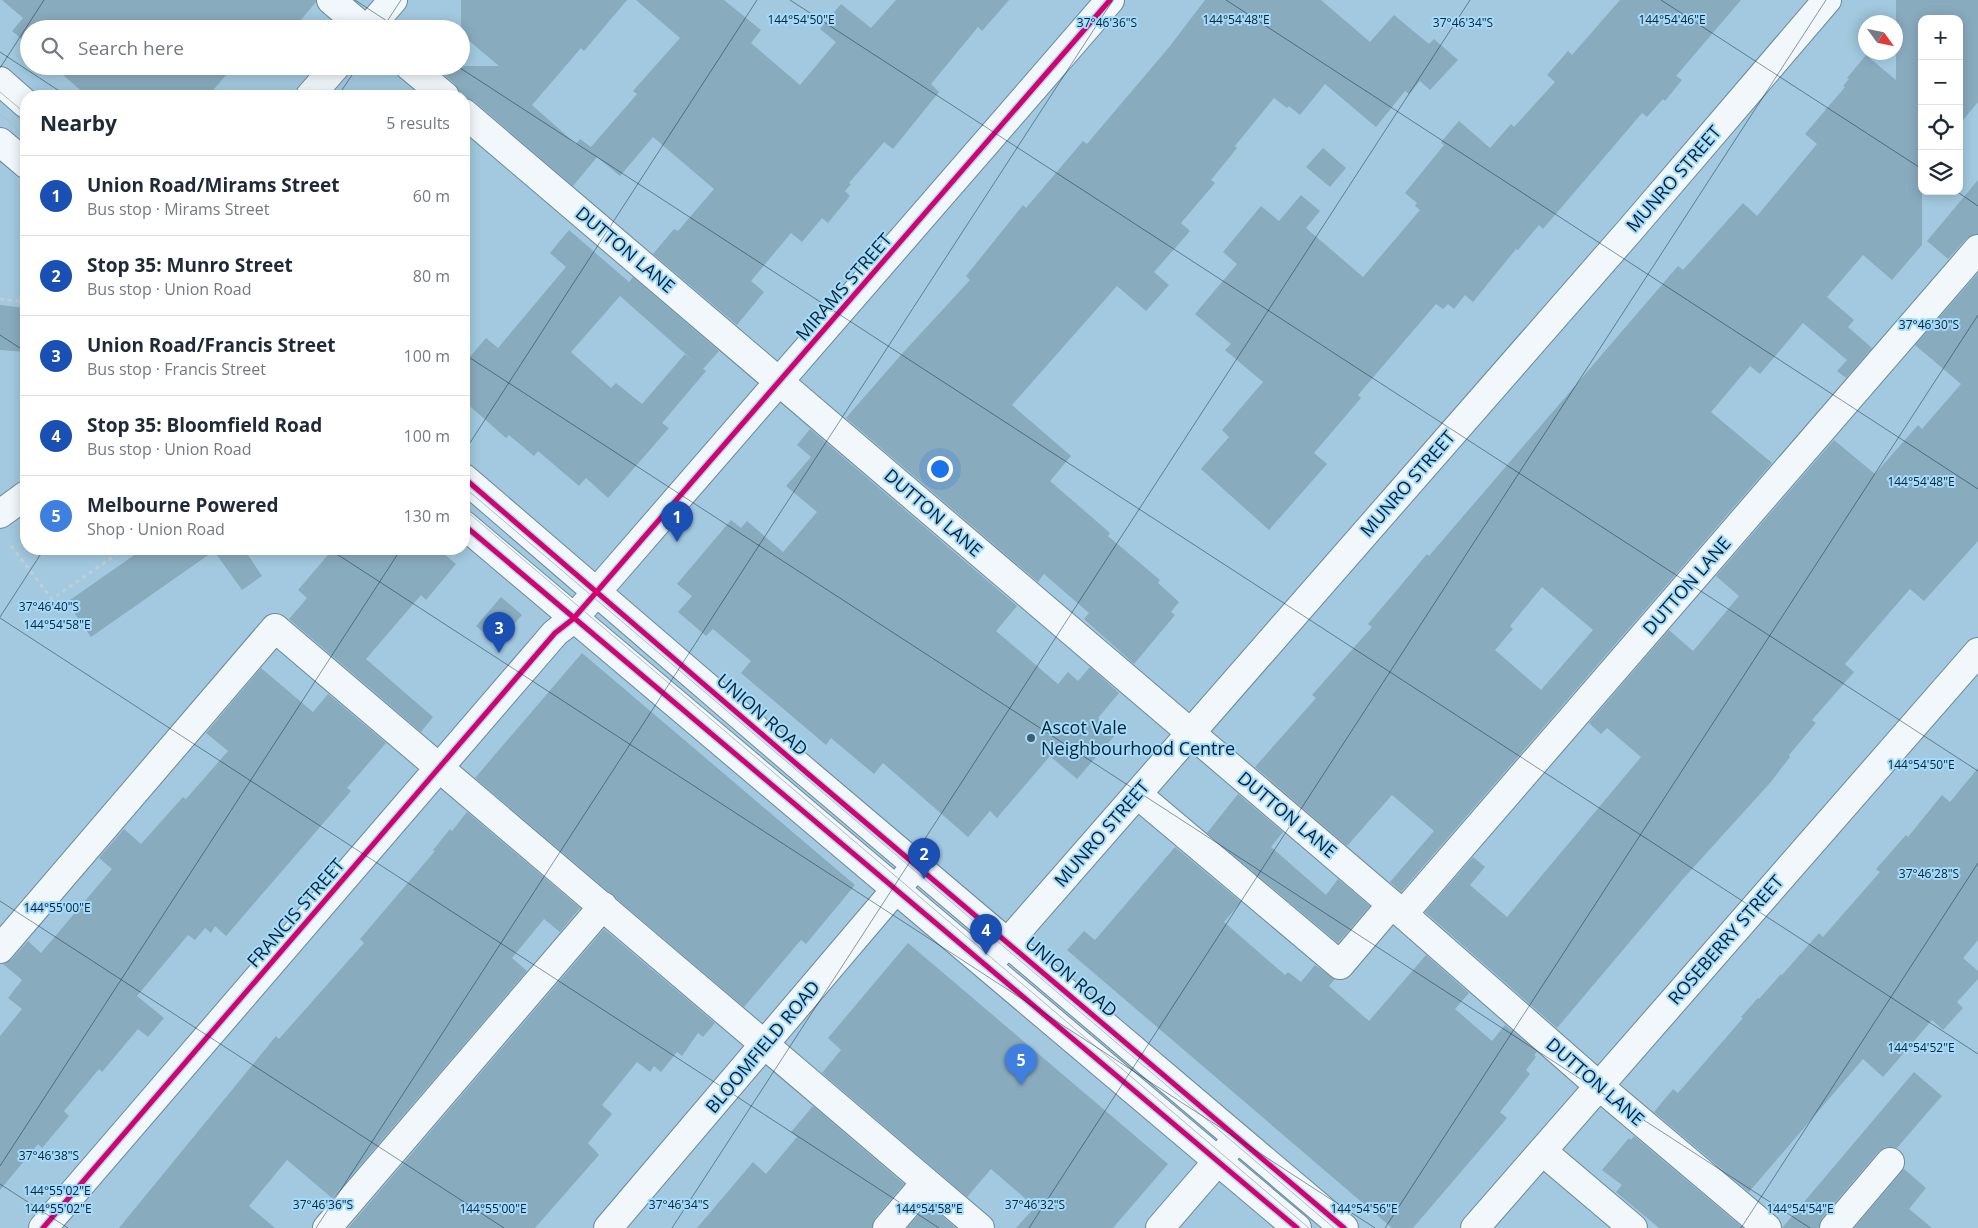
<!DOCTYPE html>
<html lang="en">
<head>
<meta charset="utf-8">
<style>
	:root { --surface:#fff; --page:#f2f2f3; --text:#1f2937; --muted:#747a83; --line:#e0e1e3; --accent:#0f766e }
	body { margin:0; font-family:"Open Sans",sans-serif; background:var(--page); color:var(--text) }
	.controls { position:absolute; right:15px; top:15px; display:grid; overflow:hidden; border-radius:10px; box-shadow:0 2px 12px #0003 }
	.controls button { width:45px; height:45px; display:grid; place-items:center; padding:0; border:0; border-bottom:1px solid var(--line); background:var(--surface); color:var(--text); font:25px sans-serif }
	.compass { position:absolute; left:1858px; top:15px; width:45px; height:45px; border-radius:50%; background:var(--surface); box-shadow:0 2px 12px #0003; rotate:123deg }
	.you { position:absolute; left:939px; top:468px; width:18px; height:18px; margin:-12px; border:4px solid #fff; border-radius:50%; background:#1a73e8; box-shadow:0 0 0 8px #1a73e833 }
	.badge { display:grid; place-items:center; width:32px; height:32px; border-radius:50%; background:var(--accent); color:#fff; font-size:16px; font-weight:700 }
	.pin { position:absolute; translate:-50% -41px; filter:drop-shadow(0 1px 2px #0008) }
	.pin::after { content:''; position:absolute; top:26px; width:18px; height:15px; background:inherit; clip-path:polygon(0 0,100% 0,50% 100%) }
	.list { margin:0; padding:0; list-style:none }
	h2 { display:flex; justify-content:space-between; align-items:center; height:65px; margin:0; padding:0 20px; font-size:21px }
	h2 small { font-size:16px; font-weight:400; color:var(--muted) }
	.list li { display:grid; grid-template-columns:32px 1fr auto; gap:15px; align-items:center; box-sizing:border-box; height:80px; padding:0 20px; border-top:1px solid var(--line) }
	.list b { display:block; font-size:19px; white-space:nowrap }
	.list p { margin:0; font-size:16px; white-space:nowrap; color:var(--muted) }
	.list em { font-size:16px; font-style:normal; color:var(--muted) }
	.icon { flex:none; width:28px; height:28px; fill:none; stroke:currentColor; stroke-width:2; stroke-linecap:round; stroke-linejoin:round }
	.map { position:relative; flex:none; width:1978px; height:1228px; overflow:hidden }
	.search { position:absolute; background:var(--surface); box-shadow:0 2px 12px #0003; left:20px; top:20px; width:450px; height:55px; display:flex; align-items:center; gap:12px; box-sizing:border-box; padding:0 18px; border-radius:28px; color:var(--muted); font-size:19px }
	.panel { position:absolute; background:var(--surface); box-shadow:0 2px 12px #0003; left:20px; top:90px; width:450px; height:465px; border-radius:20px }
	.map>svg:first-child { display:block }
	.building { fill:#89abbe; fill-rule:evenodd }
	.lines { fill:none; stroke-linecap:round; stroke-linejoin:round }
	.minor-casing { stroke:#698a9a; stroke-width:30 }
	.path { stroke:#c1cdd4; stroke-width:3; stroke-dasharray:4 4; stroke-linecap:butt }
	.minor { stroke:#f1f7fa; stroke-width:28 }
	.tram { stroke:#b2bdc3; stroke-width:1 }
	.cycleway-casing { stroke:#a4dbfc; stroke-width:8 }
	.cycleway { stroke:#d6006c; stroke-width:5 }
	.ticks { fill:none; stroke:#062434; stroke-width:1; stroke-opacity:0.45 }
	.poi-dot { fill:#3d5e70; stroke:#a4dbfc; stroke-width:2 }
	.labels { text-anchor:middle; stroke-width:4; stroke-linejoin:round; paint-order:stroke }
	.street-label { font-size:18px; fill:#062434; stroke:#a4dbfc }
	.poi-label { font-size:18px; fill:#062434; stroke:#a4dbfc; text-anchor:start }
	.ticks-label { font-size:12px; text-anchor:middle; fill:#062434; stroke:#a4dbfc; stroke-width:4; stroke-linejoin:round; paint-order:stroke }
</style>
</head>
<body>
<div class="map">
<svg width="1978" height="1228" viewBox="0 0 1978 1228">
	<rect width="100%" height="100%" fill="#a2c9df"/>
	<path class="building" d="M2,0H316V2L293,29H29V45L12,31L23,18Z
		M461,0H627L584,51L581,48L532,105L576,144L580,139L591,147L637,94L633,91L680,38L636,0H724L761,30L751,43L800,85L836,42L820,29L841,4L871,28L896,0H1009L982,31L978,27L931,84L939,92L893,149L884,142L849,183L851,184L845,191L850,196L828,223L822,218L802,242L791,233L751,281L764,292L737,325L653,254L674,229L678,231L714,189L653,137L620,176L597,157L573,186L474,101L460,96L455,84L434,66H499L461,34Z
		M1205,0H1321L1370,42L1394,15L1429,44L1434,39L1458,60L1430,90L1420,81L1409,94L1405,91L1376,127L1325,84L1300,115L1289,106L1287,108L1274,98L1235,146L1237,148L1211,180L1215,183L1181,223L1190,231L1154,272L1169,285L1146,311L1117,286L1012,405L1071,456L1050,481L1110,533L1108,536L1160,580L1158,583L1179,602L1171,612L1175,615L1134,664L1084,619L1089,613L1044,574L1038,582L846,418L900,356L970,280L966,276L1023,205L1026,208L1083,141L1087,144L1170,46Z
		M1620,0H1741L1676,76L1682,80L1665,101L1663,99L1647,117L1642,113L1543,229L1539,225L1518,250L1516,249L1473,302L1465,295L1454,309L1448,304L1443,309L1436,304L1358,395L1361,398L1314,453L1327,464L1269,530L1201,469L1229,437L1222,430L1263,382L1225,350L1231,344L1195,314L1237,264L1223,252L1261,206L1279,221L1301,195L1320,211L1306,228L1363,277L1420,210L1415,206L1417,203L1405,193L1444,145L1441,142L1459,121L1490,148L1511,124L1514,127L1555,82L1547,75L1568,51L1572,55Z
		M1896,0H1978V102L1959,125V19H1922V245L1892,280L1863,255L1827,297L1854,320L1848,327L1872,348L1846,378L1837,371L1847,360L1803,323L1760,374L1750,366L1711,412L1772,463L1401,892L1390,882L1434,831L1392,795L1347,846L1255,767L1316,698L1312,695L1372,627L1368,624L1396,591L1427,554L1429,556L1678,266L1683,270L1743,203L1757,216L1817,144L1805,134L1845,87L1843,86L1849,79L1847,78L1866,55L1896,80ZM1542,587L1593,630L1541,690L1495,650L1513,629L1510,626Z
		M53,66H234L208,96H87Z
		M1323,148L1346,168L1330,187L1306,167Z
		M1978,180V234L1967,238L1948,259L1927,241Z
		M569,230L629,282L633,277L719,351L703,369L706,371L662,423L669,428L608,498L586,478L579,486L538,451L534,456L509,435L506,438L464,401V364L486,338L498,348L566,267L550,253ZM620,296L698,365L685,354L642,404L616,383L611,388L571,352Z
		M1978,273V541L1924,601L1910,589L1845,664L1854,672L1812,720L1816,723L1789,755L1790,757L1770,783L1682,880L1557,1028L1425,912L1473,857L1485,867L1470,885L1507,917L1641,757L1607,728L1601,734L1589,723L1669,630L1693,651L1739,596L1716,576L1834,440L1875,474L1918,425L1922,429L1961,384L1915,345Z
		M0,305L26,308V352L0,350Z
		M810,429L1017,606L996,631L1058,684L1068,672L1078,681L1090,667L1119,693L1098,718L1116,734L1077,779L1050,756L997,818L990,811L968,837L883,763L874,774L831,738L826,745L741,673L751,661L713,629L706,636L678,612L692,596L677,584L731,520L741,528L747,521L783,552L817,512L786,486L811,457L797,445Z
		M143,549H244L262,576L242,590L214,551L91,637L67,602Z
		M333,549H438L456,564L426,600L421,595L366,659L433,717L421,732L289,619L307,598L298,590Z
		M501,597L522,615L497,644L476,626Z
		M582,653L855,885L806,944L801,940L744,1007L475,778Z
		M261,668L313,712L328,694L386,743L347,788L351,791L226,936L215,926L211,933L205,928L195,940L188,935L137,996L164,1018L148,1037L138,1029L102,1072L99,1069L64,1111L69,1116L42,1148L38,1144L0,1190V1036L22,1009L8,998L22,980L3,964L12,959L28,941L41,953L112,869L99,858L124,829L141,844L183,797L186,799L228,751L206,733Z
		M1978,768V940L1963,958L1978,971V979L1957,1002L1963,1008L1943,1030L1932,1020L1883,1077L1863,1059L1749,1192L1654,1112L1673,1089L1678,1093L1743,1018L1741,1017L1758,998L1759,999L1781,974L1782,975L1819,933L1823,937L1880,872L1876,869L1906,835L1908,837L1942,795L1950,802Z
		M1238,794L1283,832L1271,847L1326,895L1338,879L1370,906L1338,943L1207,833Z
		M467,812L580,908L560,932L544,919L512,958L527,971L332,1198L287,1160L249,1206L275,1228H119L276,1036L279,1039L364,943L360,939L435,851L433,850L450,829L452,831Z
		M1175,847L1241,902L1224,922L1285,975L1288,972L1301,982L1315,965L1335,979L1329,986L1369,1021L1426,955L1469,993L1455,1009L1492,1041L1505,1025L1537,1052L1534,1055L1536,1057L1526,1070L1530,1074L1500,1112L1507,1118L1413,1228H1392L1067,950L1084,931L1095,940Z
		M604,929L715,1023L703,1037L698,1033L682,1056L677,1052L661,1072L654,1066L650,1072L637,1062L602,1105L612,1114L588,1143L599,1155L535,1228H348Z
		M908,943L1168,1164L1113,1228H1016L1035,1207L991,1169L967,1197L822,1073L841,1050L828,1038Z
		M1914,1072L1942,1096L1927,1113L1897,1148L1885,1147L1878,1152L1822,1218L1819,1228H1782Z
		M813,1106L904,1184L875,1218L872,1228H697L753,1162L766,1174L797,1137L791,1132Z
		M1634,1136L1743,1228H1659L1616,1192L1622,1185L1602,1170L1629,1138L1631,1140Z
		M1904,1169L1926,1188L1909,1209L1932,1228H1854Z
		M928,1204L956,1228H907Z"/>
	<g class="lines">
		<defs>
			<path id="minor" d="M331,0L365,29
				M368,29L393,0
				M409,66L445,96
				M0,81L26,104
				M310,96L336,66
				M464,113L1403,914L1599,1086L1767,1228
				M0,142L26,164
				M464,478L807,773L1344,1228
				M0,514L26,495
				M464,525L1297,1228
				M1137,794L1340,965L1391,905
				M1403,914L1978,249
				M0,949L275,628L980,1228
				M987,966L1631,229L1827,0
				M1542,1151L1633,1228
				M43,1228L555,633L573,619L593,596L1110,0
				M327,1228L603,906
				M608,1228L908,875
				M887,1228L926,1182
				M1160,1228L1229,1148
				M1475,1228L1978,652
				M1834,1228L1890,1162"/>
		</defs>
		<use href="#minor" class="minor-casing"/>
		<path class="path" d="M0,299L26,302
			M11,546L52,599L124,549"/>
		<use href="#minor" class="minor"/>
		<path class="tram" d="M0,92L26,114
			M0,114L26,136
			M464,487L1334,1228
			M464,509L1309,1228"/>
		<defs>
			<path id="cycleway" d="M464,478L807,773L1344,1228
				M464,525L1297,1228
				M43,1228L555,633L573,619L593,596L1110,0"/>
		</defs>
		<use href="#cycleway" class="cycleway-casing"/>
		<use href="#cycleway" class="cycleway"/>
	</g>
	<path class="ticks" d="M355,0L399,29M790,0L1978,771M1226,0L1978,489M1661,0L1922,169M382,29L401,0M0,52L67,96M457,66L1978,1054M0,68L44,0M338,96L358,66M1956,191L1978,206M0,335L26,352M464,354L1810,1228M464,452L757,0M329,549L1375,1228M0,617L44,549M0,618L939,1228M0,901L504,1228M0,1166L401,549M0,1184L68,1228M316,1228L1113,0M672,1228L1470,0M1029,1228L1826,0M1385,1228L1978,315M1741,1228L1978,863"/>
	<circle class="poi-dot" cx="1031" cy="738" r="5"/>
	<g class="labels">
		<g class="street-label">
			<text transform="translate(1674 179) rotate(-49)" y="6">MUNRO STREET</text>
			<text transform="translate(625 250) rotate(40)" y="6">DUTTON LANE</text>
			<text transform="translate(844 287) rotate(-49)" y="6">MIRAMS STREET</text>
			<text transform="translate(1408 484) rotate(-49)" y="6">MUNRO STREET</text>
			<text transform="translate(933 513) rotate(41)" y="6">DUTTON LANE</text>
			<text transform="translate(1687 586) rotate(-49)" y="6">DUTTON LANE</text>
			<text transform="translate(762 715) rotate(41)" y="6">UNION ROAD</text>
			<text transform="translate(1287 815) rotate(40)" y="6">DUTTON LANE</text>
			<text transform="translate(1102 834) rotate(-49)" y="6">MUNRO STREET</text>
			<text transform="translate(296 913) rotate(-49)" y="6">FRANCIS STREET</text>
			<text transform="translate(1726 940) rotate(-49)" y="6">ROSEBERRY STREET</text>
			<text transform="translate(1071 977) rotate(40)" y="6">UNION ROAD</text>
			<text transform="translate(763 1047) rotate(-50)" y="6">BLOOMFIELD ROAD</text>
			<text transform="translate(1595 1082) rotate(41)" y="6">DUTTON LANE</text>
		</g>
		<g class="poi-label">
			<text x="1041" y="734">Ascot Vale<tspan x="1041" dy="21">Neighbourhood Centre</tspan></text>
		</g>
	</g>
	<g class="ticks-label">
		<text x="801" y="24">144°54'50"E</text>
		<text x="1236" y="24">144°54'48"E</text>
		<text x="1672" y="24">144°54'46"E</text>
		<text x="1107" y="27">37°46'36"S</text>
		<text x="1463" y="27">37°46'34"S</text>
		<text x="1929" y="329">37°46'30"S</text>
		<text x="1921" y="486">144°54'48"E</text>
		<text x="49" y="611">37°46'40"S</text>
		<text x="57" y="629">144°54'58"E</text>
		<text x="1921" y="769">144°54'50"E</text>
		<text x="1929" y="878">37°46'28"S</text>
		<text x="57" y="912">144°55'00"E</text>
		<text x="1921" y="1052">144°54'52"E</text>
		<text x="49" y="1160">37°46'38"S</text>
		<text x="57" y="1195">144°55'02"E</text>
		<text x="323" y="1209">37°46'36"S</text>
		<text x="679" y="1209">37°46'34"S</text>
		<text x="1035" y="1209">37°46'32"S</text>
		<text x="58" y="1213">144°55'02"E</text>
		<text x="493" y="1213">144°55'00"E</text>
		<text x="929" y="1213">144°54'58"E</text>
		<text x="1364" y="1213">144°54'56"E</text>
		<text x="1800" y="1213">144°54'54"E</text>
	</g>
</svg>
<div class="controls">
<button>+</button>
<button>−</button>
<button><svg class="icon" aria-label="locate" viewBox="0 0 24 24"><circle cx="12" cy="12" r="6"/><path d="M12 2v4M12 18v4M2 12h4M18 12h4"/></svg></button>
<button><svg class="icon" aria-label="layers" viewBox="0 0 24 24"><path d="M12 4l9 5-9 5-9-5zM3 14l9 5 9-5"/></svg></button>
</div>
<svg class="compass" viewBox="-18 -18 36 36"><path d="M0-13l5 13h-10z" fill="#e53935"/><path d="M0 13l5-13h-10z" fill="#747a83"/></svg>
<div class="you"></div>
<div class="pin badge" style="left:677px;top:542px;background:#1a4fb4">1</div>
<div class="pin badge" style="left:924px;top:879px;background:#1a4fb4">2</div>
<div class="pin badge" style="left:499px;top:653px;background:#1a4fb4">3</div>
<div class="pin badge" style="left:986px;top:955px;background:#1a4fb4">4</div>
<div class="pin badge" style="left:1021px;top:1085px;background:#3f7fe0">5</div>
<div class="search"><svg class="icon" aria-label="search" viewBox="0 0 24 24"><circle cx="10" cy="10" r="6"/><path d="M15 15l6 6"/></svg>Search here</div>
<section class="panel">
<h2>Nearby<small>5 results</small></h2>
<ul class="list">
<li><span class="badge" style="background:#1a4fb4">1</span><div><b>Union Road/Mirams Street</b><p>Bus stop · Mirams Street</p></div><em>60 m</em></li>
<li><span class="badge" style="background:#1a4fb4">2</span><div><b>Stop 35: Munro Street</b><p>Bus stop · Union Road</p></div><em>80 m</em></li>
<li><span class="badge" style="background:#1a4fb4">3</span><div><b>Union Road/Francis Street</b><p>Bus stop · Francis Street</p></div><em>100 m</em></li>
<li><span class="badge" style="background:#1a4fb4">4</span><div><b>Stop 35: Bloomfield Road</b><p>Bus stop · Union Road</p></div><em>100 m</em></li>
<li><span class="badge" style="background:#3f7fe0">5</span><div><b>Melbourne Powered</b><p>Shop · Union Road</p></div><em>130 m</em></li>
</ul>
</section>
</div>
</body>
</html>
